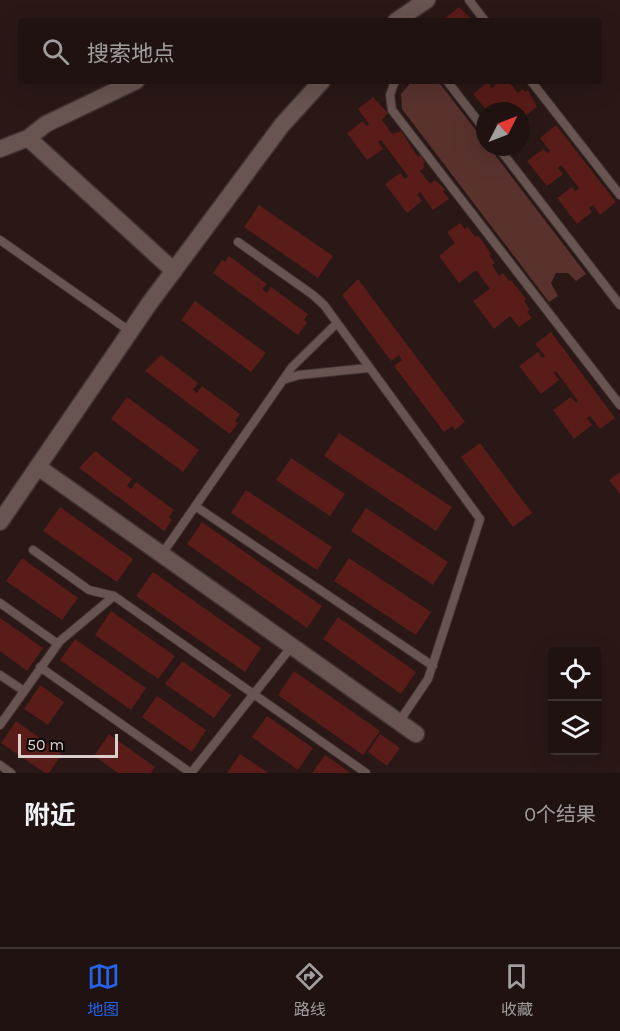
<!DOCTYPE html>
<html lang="zh">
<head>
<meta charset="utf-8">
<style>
	:root { --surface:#1f1210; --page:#271b19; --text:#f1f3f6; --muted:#a19e9f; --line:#3c3230; --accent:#2563eb }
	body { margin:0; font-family:Karla,"Noto Sans SC",sans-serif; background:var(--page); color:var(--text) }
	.controls { position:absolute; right:18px; bottom:18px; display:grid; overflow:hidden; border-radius:6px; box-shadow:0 6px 24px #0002 }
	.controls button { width:54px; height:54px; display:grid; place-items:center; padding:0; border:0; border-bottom:2px solid var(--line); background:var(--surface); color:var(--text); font:30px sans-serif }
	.compass { position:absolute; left:476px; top:102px; width:54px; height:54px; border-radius:50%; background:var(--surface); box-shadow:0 6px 24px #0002; rotate:48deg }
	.scale { position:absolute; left:18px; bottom:15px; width:100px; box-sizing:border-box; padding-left:6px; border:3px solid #dbcecd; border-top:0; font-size:16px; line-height:21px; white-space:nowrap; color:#dbcecd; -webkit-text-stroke:4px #0d0605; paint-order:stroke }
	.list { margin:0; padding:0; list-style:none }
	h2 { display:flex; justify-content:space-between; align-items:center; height:78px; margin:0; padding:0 24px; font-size:26px }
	h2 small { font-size:20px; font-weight:400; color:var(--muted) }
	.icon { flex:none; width:33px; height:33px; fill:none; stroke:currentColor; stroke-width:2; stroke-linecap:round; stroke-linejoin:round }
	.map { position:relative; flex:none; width:620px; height:773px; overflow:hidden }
	.search { position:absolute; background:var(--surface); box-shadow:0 6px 24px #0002; left:18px; right:18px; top:18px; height:66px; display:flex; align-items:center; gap:15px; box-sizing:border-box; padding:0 21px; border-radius:6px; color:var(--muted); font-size:22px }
	.sheet { height:174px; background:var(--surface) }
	nav { display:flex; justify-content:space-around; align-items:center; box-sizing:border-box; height:84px; border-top:2px solid var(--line); background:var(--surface); font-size:16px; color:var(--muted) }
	nav a { display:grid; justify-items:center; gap:3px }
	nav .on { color:var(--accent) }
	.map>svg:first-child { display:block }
	.green { fill:#59322e }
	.building { fill:#591c18 }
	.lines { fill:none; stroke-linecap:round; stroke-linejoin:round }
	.service-casing { stroke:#413433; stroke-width:10 }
	.minor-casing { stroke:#413433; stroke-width:19 }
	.service { stroke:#685451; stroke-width:8 }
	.minor { stroke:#685451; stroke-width:16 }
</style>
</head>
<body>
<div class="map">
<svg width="620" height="773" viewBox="0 0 620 773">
	<rect width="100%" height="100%" fill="#291816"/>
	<path class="green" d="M412,81H436L441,85L485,142V147H489L586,274L576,281L568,273H556L551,283L558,296L549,302L402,109L401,94Z"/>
	<path class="building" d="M459,7L473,21H446L444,19Z
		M492,81H508L518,93L523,89L525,92L528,90L537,107L521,119V111H516L508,101L505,104L510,111H487L473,94L488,82L492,88L496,85Z
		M373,97L388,113L382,120L392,134L401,131L418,157L420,155L425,162L423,164L425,167L420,171L430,184L435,180L445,189L443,191L449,199L433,210L420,192L417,195L422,201L407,213L385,184L400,173L405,179L408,176L381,140L378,142L383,149L367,160L347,133L363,121L366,126L369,124L358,109Z
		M556,125L616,202L600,215L593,205L589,208L592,212L577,224L557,198L572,187L575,191L579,188L561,165L558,168L563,174L547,186L527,161L543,149L547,153L550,151L540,138Z
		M259,205L333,256L318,278L244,227Z
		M460,223L465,229L468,227L475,237L478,235L491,254L489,255L495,263L492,265L499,276L503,273L509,281L511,280L526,299L524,301L530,310L527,312L532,318L519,327L510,316L494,329L473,301L490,289L476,270L459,283L439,256L455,243L447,232Z
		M229,256L267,284L262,289L267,293L271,287L308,314L304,320L307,322L298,335L213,273L222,260L225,262Z
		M358,279L465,422L455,430L452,426L444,432L394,366L402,360L399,355L391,361L342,295Z
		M195,301L266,353L251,372L181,320Z
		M551,332L615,418L600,429L590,416L587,418L592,425L574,439L553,410L571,397L576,403L578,401L556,371L554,373L559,380L541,394L519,366L538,352L542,358L545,356L535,344Z
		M161,355L198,383L193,390L197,393L202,386L240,414L235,421L238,423L230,434L145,371Z
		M127,397L199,450L183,472L111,419Z
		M339,433L452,507L436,531L324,456Z
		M480,443L532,513L513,527L461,457Z
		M95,451L132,479L127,486L131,489L136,482L174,510L169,517L172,520L164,531L79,468Z
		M291,458L345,494L330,516L276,480Z
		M620,472V494L609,480Z
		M246,490L332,547L317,570L231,513Z
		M60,507L133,559L117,582L43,531Z
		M366,508L448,562L433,585L351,531Z
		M202,522L322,606L307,628L187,544Z
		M22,558L78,598L62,620L6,581Z
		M349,558L431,612L416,635L334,581Z
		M153,572L261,648L245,672L136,596Z
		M111,611L175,656L158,679L95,635Z
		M338,617L416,672L401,694L323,639Z
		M0,618L43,648L27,671L0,651Z
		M75,639L146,688L131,710L60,660Z
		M182,661L231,695L214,718L165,684Z
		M294,671L380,731L363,755L278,695Z
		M40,685L64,702L48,725L24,709Z
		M157,696L206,730L192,752L142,717Z
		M267,716L313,748L298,770L252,737Z
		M16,721L62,754L49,773H45L1,743Z
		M109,734L155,767L151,773H118L94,756Z
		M380,734L400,748L387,766L368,752Z
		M240,754L264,770L268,773H227Z
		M325,755L351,773H312Z"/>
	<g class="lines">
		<defs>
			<path id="service" d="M469,0L485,21
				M395,81L390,95L392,110L620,405
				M447,81L485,130
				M531,81L620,195
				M498,147L620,305
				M0,240L131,332
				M238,242L313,295L324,305L480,519L428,679L399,722
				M283,380L299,375L368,368
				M195,506L433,666
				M33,550L89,590L114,596L366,773
				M162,554L292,367L337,323
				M0,603L58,644
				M40,667L191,773
				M0,675L24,691
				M0,725L60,641L114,596
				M0,765L11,773
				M191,773L292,646"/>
			<path id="minor" d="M396,21L427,0
				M28,138L46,124L136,81
				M0,149L28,138L174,271
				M38,467L416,734
				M0,522L149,304L282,125L322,81"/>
		</defs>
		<use href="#service" class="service-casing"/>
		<use href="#minor" class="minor-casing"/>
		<use href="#service" class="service"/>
		<use href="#minor" class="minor"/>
	</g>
</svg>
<div class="controls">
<button><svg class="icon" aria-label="locate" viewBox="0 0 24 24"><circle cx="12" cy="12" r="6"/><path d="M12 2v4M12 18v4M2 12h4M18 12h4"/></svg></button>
<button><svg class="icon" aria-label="layers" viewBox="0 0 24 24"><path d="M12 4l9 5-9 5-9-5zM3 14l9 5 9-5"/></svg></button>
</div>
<svg class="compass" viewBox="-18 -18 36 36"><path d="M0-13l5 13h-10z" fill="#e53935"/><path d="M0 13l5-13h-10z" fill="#a19e9f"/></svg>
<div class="scale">50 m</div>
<div class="search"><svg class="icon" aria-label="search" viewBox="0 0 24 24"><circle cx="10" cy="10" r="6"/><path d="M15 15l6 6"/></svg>搜索地点</div>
</div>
<section class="sheet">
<h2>附近<small>0个结果</small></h2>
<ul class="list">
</ul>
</section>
<nav>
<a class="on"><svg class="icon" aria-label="map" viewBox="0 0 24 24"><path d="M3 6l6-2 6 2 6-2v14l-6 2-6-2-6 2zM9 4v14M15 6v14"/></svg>地图</a>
<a><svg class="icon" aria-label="directions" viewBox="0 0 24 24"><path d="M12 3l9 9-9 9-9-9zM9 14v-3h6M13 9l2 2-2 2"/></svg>路线</a>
<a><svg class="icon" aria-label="saved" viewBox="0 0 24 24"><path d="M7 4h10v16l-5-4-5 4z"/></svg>收藏</a>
</nav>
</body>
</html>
